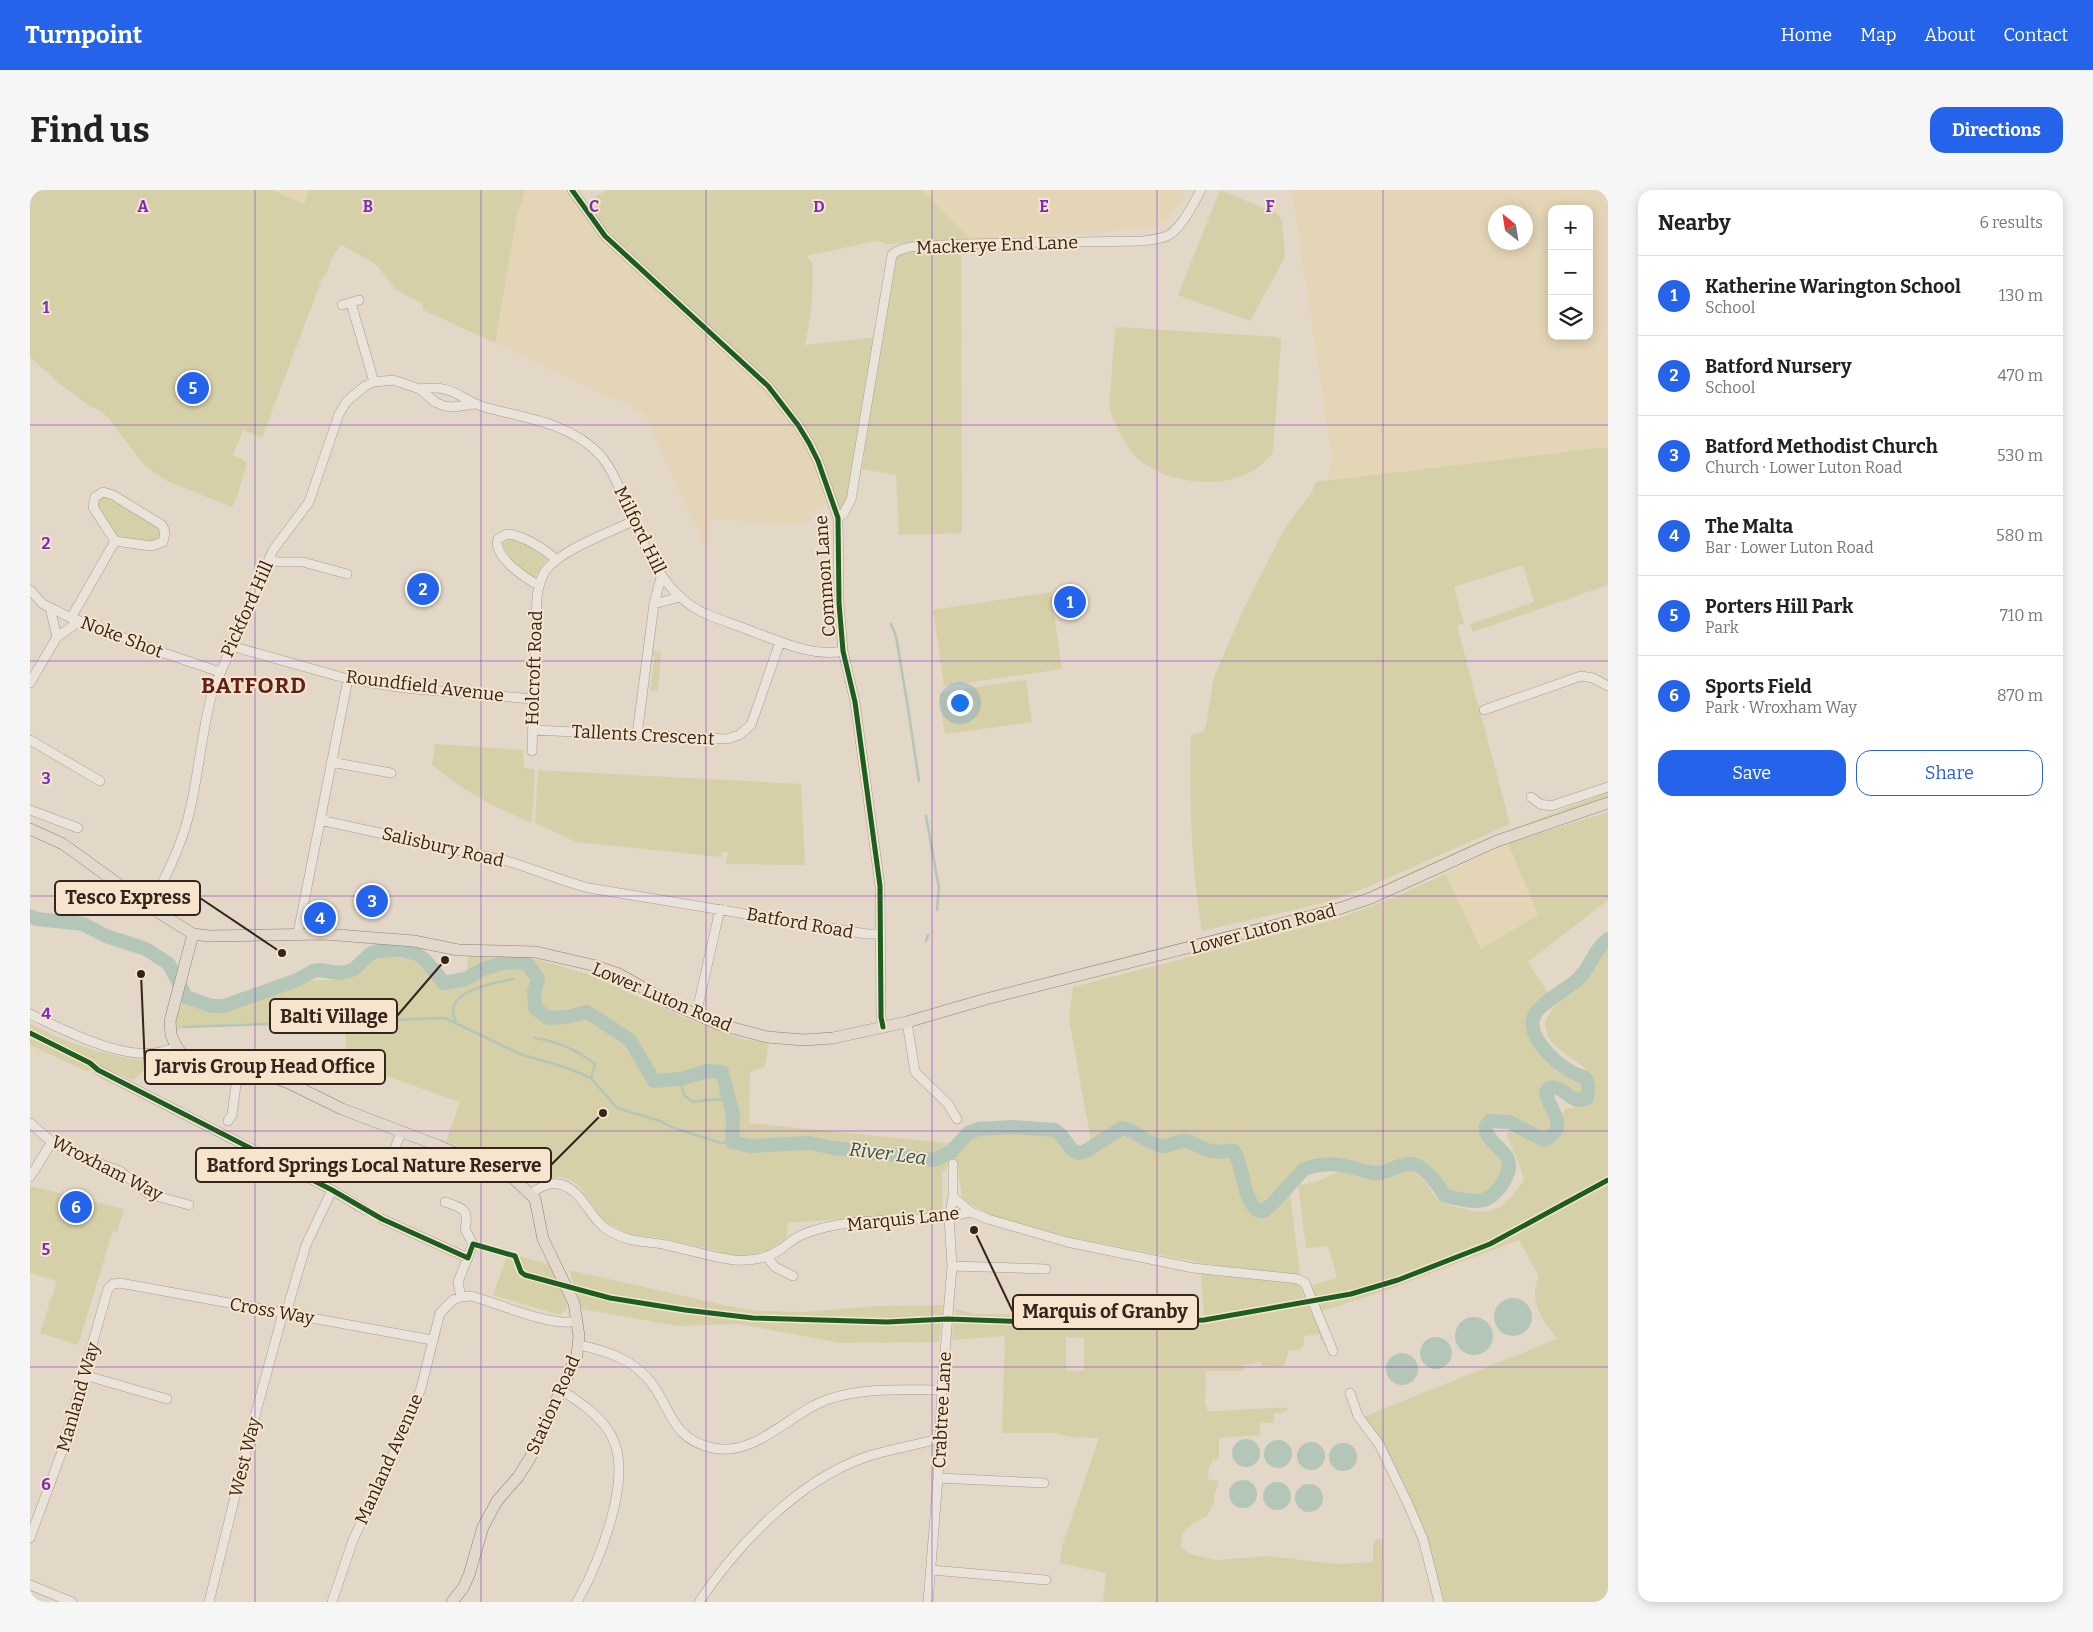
<!DOCTYPE html>
<html lang="en">
<head>
<meta charset="utf-8">
<style>
	:root { --surface:#fff; --page:#f6f6f6; --text:#222; --muted:#767676; --line:#e0e0e0; --accent:#2563eb }
	body { margin:0; font-family:Bitter,serif; background:var(--page); color:var(--text) }
	.controls { position:absolute; right:15px; top:15px; display:grid; overflow:hidden; border-radius:10px; box-shadow:0 2px 12px #0003 }
	.controls button { width:45px; height:45px; display:grid; place-items:center; padding:0; border:0; border-bottom:1px solid var(--line); background:var(--surface); color:var(--text); font:25px sans-serif }
	.compass { position:absolute; left:1458px; top:15px; width:45px; height:45px; border-radius:50%; background:var(--surface); box-shadow:0 2px 12px #0003; rotate:330deg }
	.you { position:absolute; left:929px; top:512px; width:18px; height:18px; margin:-12px; border:4px solid #fff; border-radius:50%; background:#1a73e8; box-shadow:0 0 0 8px #1a73e833 }
	.badge { display:grid; place-items:center; width:32px; height:32px; border-radius:50%; background:var(--accent); color:#fff; font-size:16px; font-weight:700 }
	.pin { position:absolute; translate:-50% -50%; border:2px solid #fff; box-shadow:0 1px 5px #0006 }
	.list { margin:0; padding:0; list-style:none }
	h2 { display:flex; justify-content:space-between; align-items:center; height:65px; margin:0; padding:0 20px; font-size:21px }
	h2 small { font-size:16px; font-weight:400; color:var(--muted) }
	.list li { display:grid; grid-template-columns:32px 1fr auto; gap:15px; align-items:center; box-sizing:border-box; height:80px; padding:0 20px; border-top:1px solid var(--line) }
	.list b { display:block; font-size:19px; white-space:nowrap }
	.list p { margin:0; font-size:16px; white-space:nowrap; color:var(--muted) }
	.list em { font-size:16px; font-style:normal; color:var(--muted) }
	.actions { display:flex; gap:10px; padding:15px 20px }
	.actions a { flex:1; padding:11px 0; border:1px solid var(--accent); border-radius:15px; text-align:center; font-size:18px; color:var(--accent) }
	.actions .main { background:var(--accent); color:#fff }
	.icon { flex:none; width:28px; height:28px; fill:none; stroke:currentColor; stroke-width:2; stroke-linecap:round; stroke-linejoin:round }
	.map { position:relative; flex:none; width:1578px; height:1412px; overflow:hidden; border-radius:15px }
	header { display:flex; align-items:center; gap:30px; box-sizing:border-box; height:70px; padding:0 25px; background:var(--accent); color:#fff }
	header strong { font-size:24px }
	nav { display:flex; gap:28px; margin-inline-start:auto; font-size:18px }
	.intro { display:flex; align-items:center; justify-content:space-between; box-sizing:border-box; height:120px; padding:0 30px }
	h1 { margin:0; font-size:35px }
	.button { padding:12px 22px; border-radius:15px; background:var(--accent); color:#fff; font-size:18px; font-weight:700 }
	main { display:flex; gap:30px; padding:0 30px }
	aside { flex:1; background:var(--surface); border-radius:15px; box-shadow:0 2px 12px #0003 }
	.map>svg:first-child { display:block }
	.farmland { fill:#e4d5b6; fill-rule:evenodd }
	.green { fill:#d6d0a9; fill-rule:evenodd }
	.water { fill:#b4c6b8 }
	.lines { fill:none; stroke-linecap:round; stroke-linejoin:round }
	.stream { stroke:#b4c6b8; stroke-width:2.5 }
	.river { stroke:#b4c6b8; stroke-width:14 }
	.minor-casing { stroke:#a79c92; stroke-width:10 }
	.major-casing { stroke:#8d8278; stroke-width:12 }
	.minor { stroke:#eae3da; stroke-width:9 }
	.major { stroke:#e2d8cb; stroke-width:11 }
	.cycleway-casing { stroke:#f6e4cc; stroke-width:8 }
	.cycleway { stroke:#1b5e20; stroke-width:5 }
	.grid { fill:none; stroke:#7b2cbf; stroke-width:1; stroke-opacity:0.55 }
	.labels { text-anchor:middle; stroke-width:4; stroke-linejoin:round; paint-order:stroke }
	.street-label { font-size:18px; fill:#34241b; stroke:#f6e4cc }
	.water-label { font-size:19px; font-style:italic; fill:#29554c; stroke:#f6e4cc }
	.district-label { font-size:22px; font-weight:bold; letter-spacing:1px; fill:#621f19; stroke:#f6e4cc }
	.grid-label { font-size:16px; text-anchor:middle; font-weight:bold; fill:#7b2cbf; stroke:#f6e4cc; stroke-width:4; stroke-linejoin:round; paint-order:stroke }
	.leader { fill:none; stroke:#34241b; stroke-width:2 }
	.callout-dot { fill:#34241b; stroke:#f6e4cc; stroke-width:2 }
	.callout { fill:#f6e4cc; stroke:#34241b; stroke-width:2 }
	.callout-label { font-size:19px; text-anchor:middle; font-weight:bold; fill:#34241b }
</style>
</head>
<body>
<header>
<strong>Turnpoint</strong>
<nav><a>Home</a><a>Map</a><a>About</a><a>Contact</a></nav>
</header>
<div class="intro"><h1>Find us</h1><a class="button">Directions</a></div>
<main>
<div class="map">
<svg width="1578" height="1412" viewBox="0 0 1578 1412">
	<rect width="100%" height="100%" fill="#e3d7c7"/>
	<path class="farmland" d="M242,0H279L275,14Z
		M495,0H536L554,27L573,49L747,210L767,238L785,271L800,315L779,322L781,332L750,334L683,328L676,359L614,223L465,153L486,30Z
		M891,0H1158L1141,26L1122,38L941,50Z
		M1262,0H1578V257L1297,291L1302,268ZM1522,19H1559V146H1522ZM1466,22H1496V52H1466Z
		M1478,653L1509,725L1451,759L1415,684Z"/>
	<path class="green" d="M0,0H242L274,14L279,0H495L486,30L465,153L393,120L392,114L365,99L348,77L341,71L311,55L302,67L296,86H293L232,248L213,240L203,265L217,272L208,304L202,317L137,291L115,276L80,230L71,221L58,215L31,195L0,167Z
		M576,0H891L941,50L857,54L846,51L776,66L782,72C784,101 781,127 775,155L847,147L818,311L813,319L809,320C796,287 785,252 765,223C748,197 721,176 698,155C649,110 597,67 555,14Z
		M1190,0L1248,24L1252,31L1255,67L1220,131L1148,105Z
		M931,57L932,343L869,345L866,285L832,279L863,69L874,61Z
		M1088,137L1248,147L1251,151L1243,263C1236,271 1227,279 1217,284C1185,299 1135,292 1108,269C1098,261 1084,233 1080,220C1078,214 1080,204 1081,197C1082,178 1083,159 1085,140Z
		M1578,257V395L1443,442L1440,434L1504,412L1493,375L1424,397L1434,433L1427,436L1480,634L1338,697L1297,712L1172,741C1161,676 1159,611 1161,545L1175,541L1184,487L1213,420L1256,336L1282,302L1286,292Z
		M76,305L127,333L131,340L130,349L126,352L87,348L66,320L67,310Z
		M482,347L514,363L518,368L505,387L500,386L472,362L471,349Z
		M1021,402L1032,479L914,496L903,420Z
		M623,460L631,462L628,501H620L625,467L622,466Z
		M996,490L1002,532L915,544L909,502Z
		M405,554L493,560L494,578L505,579L502,633C465,618 433,601 402,575Z
		M508,580L771,594L775,675L696,674L698,662H692L691,667L546,652L505,633Z
		M1578,602V608L1321,712L1058,779L1056,777L1258,726L1329,706L1441,655Z
		M1578,622V710L1498,772L1521,807C1515,814 1504,822 1502,831C1499,849 1529,874 1542,882C1547,885 1556,886 1558,892C1559,897 1558,903 1557,908C1541,917 1535,893 1519,898L1516,902C1518,921 1542,936 1514,950L1479,932L1460,931L1456,936C1454,948 1471,958 1477,967C1481,975 1479,982 1475,989C1459,1017 1443,1013 1415,1006C1407,995 1400,981 1387,976C1374,970 1363,982 1350,983C1339,984 1327,979 1317,976C1306,974 1284,973 1275,979C1269,982 1264,990 1259,995L1270,1086L1172,1073L1039,1047L963,1026L937,1013L932,1007L928,978L917,976L916,981H912L913,1021L758,1033L756,1047L741,1059L724,1064L708,1066L632,1048L598,1044L573,1030L550,997L541,990L529,987L504,990L416,951L430,912L316,872V832L157,836L148,840L145,830L151,808L158,813L176,818L186,820L196,818L212,810L269,790H315L331,782L339,770L360,767L383,770L409,791L437,792L438,766L506,769L557,784L667,833L716,850L739,853L735,877L720,882L719,933L917,953C922,952 928,951 932,948C937,944 941,941 949,939C966,936 1006,936 1023,940C1041,944 1037,975 1062,957L1039,829L1043,797L1307,729L1365,707L1415,684L1451,759L1508,725L1478,653Z
		M1578,751V1412H1410L1404,1373L1386,1324L1359,1265L1333,1227L1527,1149C1514,1132 1497,1109 1509,1087L1489,1050L1360,1099L1289,1122L1282,1095L1307,1088L1298,1056L1276,1058L1268,995L1289,991L1311,980L1324,986L1347,989L1380,980C1386,983 1391,987 1395,992C1399,996 1402,1003 1406,1008C1412,1014 1423,1016 1431,1018C1464,1028 1475,1017 1494,990C1491,974 1481,960 1477,944L1478,942L1486,941L1510,954C1542,946 1525,936 1535,919C1542,917 1548,917 1554,916C1560,914 1562,910 1564,905C1572,879 1533,867 1521,851C1517,846 1516,839 1515,833C1520,822 1527,809 1537,801C1543,796 1550,794 1555,787C1565,775 1562,764 1578,751Z
		M0,833C46,860 96,869 149,876L139,878H118L103,890L76,879L56,881L0,855Z
		M0,996L94,1019L87,1042L83,1041L48,1155L10,1143L27,1091L0,1083Z
		M478,1063L517,1074L519,1072L537,1110V1118L530,1125L463,1105Z
		M539,1080L698,1116L727,1121L773,1122L848,1116L913,1115L909,1152L811,1153L710,1134L648,1136L552,1119Z
		M1171,1084L1269,1094L1281,1122L1296,1150H1290V1144L1274,1146V1155L1269,1160H1259L1254,1176L1231,1177V1172L1214,1175V1181H1176L1175,1214L1178,1221C1205,1221 1231,1217 1259,1218L1252,1223H1244V1233H1230V1245L1189,1248V1269L1182,1270V1274L1179,1276L1178,1289L1189,1291L1184,1306V1312L1177,1326L1163,1333L1152,1343L1151,1357L1160,1364L1185,1370L1238,1366L1306,1374L1343,1372V1353L1347,1349H1353L1352,1412H1073L1076,1383L1030,1373L1032,1356L1069,1248L1042,1247L1024,1243H972L975,1146L921,1150L926,1119L943,1124H980V1127L1174,1128ZM1036,1147L1054,1148V1181L1036,1180Z"/>
	<path class="water" d="M1464 1127a19 19 0 1 1 38 0a19 19 0 1 1-38 0Z
		M1425 1146a19 19 0 1 1 38 0a19 19 0 1 1-38 0Z
		M1390 1163a16 16 0 1 1 32 0a16 16 0 1 1-32 0Z
		M1356 1179a16 16 0 1 1 32 0a16 16 0 1 1-32 0Z
		M1202 1263a14 14 0 1 1 28 0a14 14 0 1 1-28 0Z
		M1234 1264a14 14 0 1 1 28 0a14 14 0 1 1-28 0Z
		M1267 1266a14 14 0 1 1 28 0a14 14 0 1 1-28 0Z
		M1299 1267a14 14 0 1 1 28 0a14 14 0 1 1-28 0Z
		M1199 1304a14 14 0 1 1 28 0a14 14 0 1 1-28 0Z
		M1233 1306a14 14 0 1 1 28 0a14 14 0 1 1-28 0Z
		M1265 1308a14 14 0 1 1 28 0a14 14 0 1 1-28 0Z"/>
	<g class="lines">
		<path class="stream" d="M861,434L866,446L878,518L889,591
			M896,626L909,698L907,720
			M896,751L898,745
			M426,833C425,829 423,825 423,821C423,799 468,792 484,789
			M154,837L415,828L490,864L537,878L561,888L587,918L630,931L644,938L691,953L702,952
			M504,848C527,851 547,860 565,874L561,888
			M650,889L654,905L663,912L675,910L699,909"/>
		<path class="river" d="M0,726L7,729L53,734L76,746L116,759L139,774L156,807L182,816H194L267,790L283,781L289,780L309,783L316,782L324,779L340,764L347,761L370,760L387,764L395,770L414,793L435,789L453,779L476,772L497,773L508,789L504,802L505,818L518,828L537,827L557,822L600,850L624,891L650,889L678,881L692,882L703,925L702,952L721,956L779,953L804,958L904,970L922,961L938,943L948,939L983,937L1025,940L1032,946L1042,960L1048,963L1054,962L1092,938C1107,940 1116,954 1132,956C1140,956 1147,951 1155,951C1164,952 1172,959 1181,961C1189,963 1196,960 1204,961C1215,980 1211,1005 1227,1020L1234,1021L1244,1012L1273,980C1284,974 1303,973 1315,976C1325,978 1335,982 1345,983C1359,984 1372,970 1386,975C1399,981 1408,995 1415,1006C1444,1012 1459,1018 1475,989C1479,982 1481,975 1477,967C1471,958 1454,948 1456,936L1460,931L1479,932L1514,950C1542,936 1518,921 1516,902L1519,898C1535,894 1541,917 1557,908C1558,903 1560,894 1556,889C1553,886 1547,885 1543,883C1525,873 1490,842 1507,821C1519,808 1533,801 1546,791C1561,779 1562,761 1578,749"/>
		<defs>
			<path id="minor" d="M542,0L575,46L738,196L768,235L779,253L788,271L808,328L809,413L813,461L825,512L850,696L851,827L853,837
				M321,113L344,192
				M312,115L329,110
				M390,199C426,194 429,210 457,218C497,228 542,234 571,266C584,282 592,304 600,323C617,362 634,405 676,424C693,431 712,437 729,444C756,454 785,467 813,461
				M73,302L83,305L132,335L135,342L133,352L121,356L85,351L63,317L65,307Z
				M808,328L814,323L821,310L862,65L867,61L880,57L931,54L1112,51C1121,50 1131,49 1139,45C1153,36 1163,14 1171,0
				M239,369L247,372H273L317,384
				M509,395C495,389 462,365 468,349L477,344C490,344 517,360 526,370
				M0,400L13,414L41,428L128,461L190,482
				M624,414L650,407
				M20,418L27,447
				M41,428L85,351
				M201,456L318,489L374,498L503,509
				M0,493L27,447L50,431
				M1454,520L1551,486L1563,488L1578,496
				M502,540L697,549L709,545L721,535L750,452
				M607,545L624,414L631,387
				M0,550L70,591
				M502,561L507,406C509,397 510,388 516,380C532,359 579,343 603,331
				M301,572L361,583
				M1501,607L1510,614L1521,616L1578,597
				M0,620L48,638
				M290,630L477,671C505,679 531,691 559,698L837,744H851
				M120,717C135,688 150,659 158,628C169,586 171,542 183,500L243,360L279,312L309,224L317,211L335,196L344,192L363,190L390,199L405,212L414,216L423,217L444,214
				M268,743L318,489
				M0,824C36,841 109,880 146,856
				M666,825L690,719
				M877,832L885,882L918,914L927,929
				M68,880L302,1000L335,1020
				M198,931L202,925L208,880
				M0,933L22,952L49,966L90,981L119,1004L159,1015
				M356,983L371,942
				M0,987L22,952
				M501,1003C509,998 519,992 529,994C553,999 559,1029 578,1040C602,1054 613,1050 637,1055C659,1060 681,1067 704,1070C721,1071 737,1069 751,1059C759,1053 765,1047 774,1044C827,1023 887,1036 941,1022
				M923,1007L941,1022L958,1029L1037,1052L1163,1078L1268,1089L1275,1093L1303,1161
				M415,1012C432,1018 440,1019 435,1039L443,1054L428,1092L431,1107
				M352,1029L438,1068
				M737,1067L745,1077L763,1086
				M922,1076L1016,1079
				M256,1123L276,1055L302,1000
				M549,1155C578,1161 605,1170 623,1195C642,1223 644,1250 683,1258C727,1267 760,1222 799,1209C837,1197 873,1200 912,1200
				M54,1185L137,1209
				M531,1200C550,1212 572,1227 582,1247C604,1289 568,1374 547,1412
				M1320,1203L1328,1226L1349,1254L1378,1314L1393,1349L1409,1412
				M908,1288L1014,1293
				M0,1348L31,1264L78,1099L83,1094L90,1093L402,1150
				M901,1380L1016,1390
				M0,1395L42,1412
				M179,1412L225,1226L253,1123
				M302,1412L323,1350L378,1232L391,1198L410,1123L423,1110L431,1107L441,1106C468,1113 522,1138 547,1131
				M669,1412C707,1355 767,1292 833,1268C858,1259 885,1256 910,1248
				M898,1412L908,1288L912,1198L922,1076L919,1028L923,1007V974"/>
			<path id="major" d="M0,639L33,654L120,717L163,744L179,746L294,744L384,751L428,760L506,762L562,775L589,784L640,813L688,834L737,847L774,850L803,848L877,832L956,809L1305,720L1341,708L1467,651L1578,613
				M163,744L140,831L141,845L146,856L151,863L163,872L237,885L259,893L312,919L409,956L482,987L505,1009L513,1049L544,1113L549,1146L547,1165L500,1268L488,1287L467,1311L453,1337L439,1385L433,1398L422,1412"/>
		</defs>
		<use href="#minor" class="minor-casing"/>
		<use href="#major" class="major-casing"/>
		<use href="#minor" class="minor"/>
		<use href="#major" class="major"/>
		<defs>
			<path id="cycleway" d="M542,0L575,46L738,196L768,235L779,253L788,271L808,328L809,413L813,461L825,512L850,696L851,827L853,837
				M0,843L60,873L68,880L302,1000L352,1029L438,1068L443,1054L485,1066L491,1082L495,1085L580,1108L655,1120L723,1128L857,1132L918,1129L1054,1134L1174,1130L1321,1104L1368,1090L1460,1054L1578,990"/>
		</defs>
		<use href="#cycleway" class="cycleway-casing"/>
		<use href="#cycleway" class="cycleway"/>
	</g>
	<path class="grid" d="M225,0V1412M451,0V1412M676,0V1412M902,0V1412M1127,0V1412M1353,0V1412M0,235H1578M0,471H1578M0,706H1578M0,941H1578M0,1177H1578"/>
	<g class="labels">
		<g class="street-label">
			<text transform="translate(967 55) rotate(-2)" y="6">Mackerye End Lane</text>
			<text transform="translate(610 340) rotate(64)" y="6">Milford Hill</text>
			<text transform="translate(795 386) rotate(-94)" y="6">Common Lane</text>
			<text transform="translate(217 419) rotate(-66)" y="6">Pickford Hill</text>
			<text transform="translate(92 447) rotate(21)" y="6">Noke Shot</text>
			<text transform="translate(504 478) rotate(-88)" y="6">Holcroft Road</text>
			<text transform="translate(395 496) rotate(7)" y="6">Roundfield Avenue</text>
			<text transform="translate(613 545) rotate(3)" y="6">Tallents Crescent</text>
			<text transform="translate(413 657) rotate(13)" y="6">Salisbury Road</text>
			<text transform="translate(770 733) rotate(10)" y="6">Batford Road</text>
			<text transform="translate(1233 739) rotate(-15)" y="6">Lower Luton Road</text>
			<text transform="translate(632 807) rotate(23)" y="6">Lower Luton Road</text>
			<text transform="translate(77 978) rotate(27)" y="6">Wroxham Way</text>
			<text transform="translate(873 1029) rotate(-6)" y="6">Marquis Lane</text>
			<text transform="translate(242 1121) rotate(10)" y="6">Cross Way</text>
			<text transform="translate(48 1207) rotate(-74)" y="6">Manland Way</text>
			<text transform="translate(523 1215) rotate(-66)" y="6">Station Road</text>
			<text transform="translate(912 1220) rotate(-87)" y="6">Crabtree Lane</text>
			<text transform="translate(215 1267) rotate(-76)" y="6">West Way</text>
			<text transform="translate(359 1269) rotate(-66)" y="6">Manland Avenue</text>
		</g>
		<g class="water-label">
			<text transform="translate(858 963) rotate(7)" y="7">River Lea</text>
		</g>
		<g class="district-label">
			<text x="224" y="503">BATFORD</text>
		</g>
	</g>
	<g class="grid-label">
		<text x="113" y="22">A</text>
		<text x="338" y="22">B</text>
		<text x="564" y="22">C</text>
		<text x="789" y="22">D</text>
		<text x="1014" y="22">E</text>
		<text x="1240" y="22">F</text>
		<text x="16" y="123">1</text>
		<text x="16" y="359">2</text>
		<text x="16" y="594">3</text>
		<text x="16" y="829">4</text>
		<text x="16" y="1065">5</text>
		<text x="16" y="1300">6</text>
	</g>
	<path class="leader" d="M252 763L170 708M415 770L367 826M111 784L115 877M573 923L521 975M944 1040L983 1122"/>
	<g class="callout-dot">
		<circle cx="252" cy="763" r="5"/>
		<circle cx="415" cy="770" r="5"/>
		<circle cx="111" cy="784" r="5"/>
		<circle cx="573" cy="923" r="5"/>
		<circle cx="944" cy="1040" r="5"/>
	</g>
	<g class="callout">
		<rect x="25" y="691" width="145" height="34" rx="5"/>
		<rect x="240" y="809" width="127" height="34" rx="5"/>
		<rect x="115" y="860" width="240" height="34" rx="5"/>
		<rect x="166" y="958" width="355" height="34" rx="5"/>
		<rect x="983" y="1105" width="185" height="34" rx="5"/>
	</g>
	<g class="callout-label">
		<text x="98" y="714">Tesco Express</text>
		<text x="304" y="833">Balti Village</text>
		<text x="235" y="883">Jarvis Group Head Office</text>
		<text x="344" y="982">Batford Springs Local Nature Reserve</text>
		<text x="1075" y="1128">Marquis of Granby</text>
	</g>
</svg>
<div class="controls">
<button>+</button>
<button>−</button>
<button><svg class="icon" aria-label="layers" viewBox="0 0 24 24"><path d="M12 4l9 5-9 5-9-5zM3 14l9 5 9-5"/></svg></button>
</div>
<svg class="compass" viewBox="-18 -18 36 36"><path d="M0-13l5 13h-10z" fill="#e53935"/><path d="M0 13l5-13h-10z" fill="#767676"/></svg>
<div class="you"></div>
<div class="pin badge" style="left:1040px;top:412px">1</div>
<div class="pin badge" style="left:393px;top:399px">2</div>
<div class="pin badge" style="left:342px;top:711px">3</div>
<div class="pin badge" style="left:290px;top:728px">4</div>
<div class="pin badge" style="left:163px;top:198px">5</div>
<div class="pin badge" style="left:46px;top:1017px">6</div>
</div>
<aside>
<h2>Nearby<small>6 results</small></h2>
<ul class="list">
<li><span class="badge">1</span><div><b>Katherine Warington School</b><p>School</p></div><em>130 m</em></li>
<li><span class="badge">2</span><div><b>Batford Nursery</b><p>School</p></div><em>470 m</em></li>
<li><span class="badge">3</span><div><b>Batford Methodist Church</b><p>Church · Lower Luton Road</p></div><em>530 m</em></li>
<li><span class="badge">4</span><div><b>The Malta</b><p>Bar · Lower Luton Road</p></div><em>580 m</em></li>
<li><span class="badge">5</span><div><b>Porters Hill Park</b><p>Park</p></div><em>710 m</em></li>
<li><span class="badge">6</span><div><b>Sports Field</b><p>Park · Wroxham Way</p></div><em>870 m</em></li>
</ul>
<div class="actions"><a class="main">Save</a><a>Share</a></div>
</aside>
</main>
</body>
</html>
